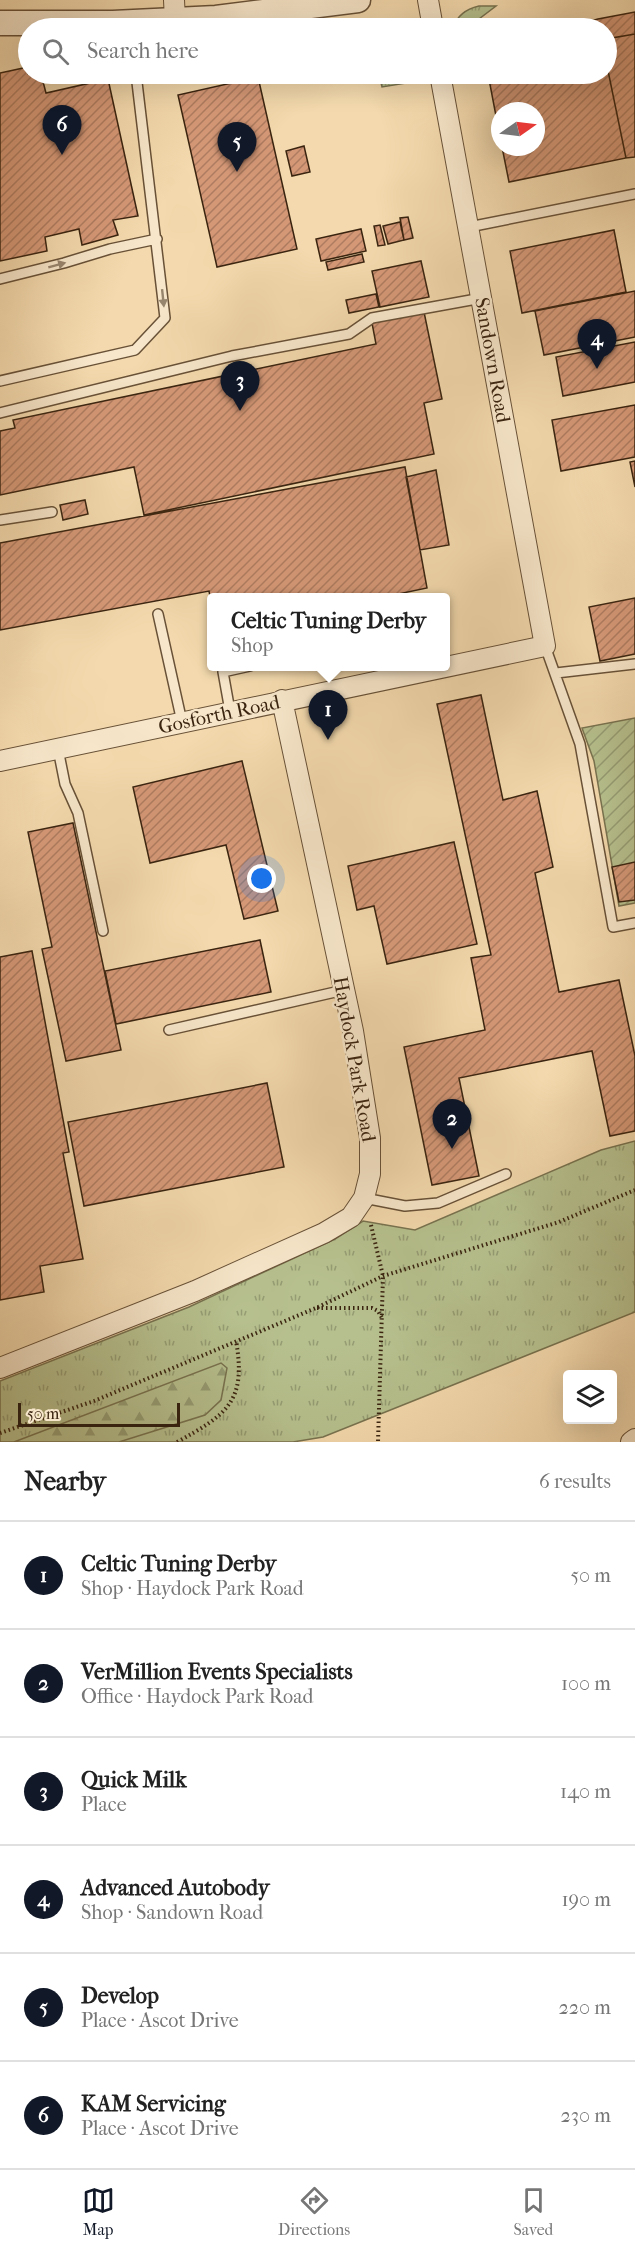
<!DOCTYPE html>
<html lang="en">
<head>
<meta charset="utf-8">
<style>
	:root { --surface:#fff; --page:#f6f6f6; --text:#222; --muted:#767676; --line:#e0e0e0; --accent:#111827 }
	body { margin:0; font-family:"IM FELL French Canon",serif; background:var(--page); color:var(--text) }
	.controls { position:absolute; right:18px; bottom:18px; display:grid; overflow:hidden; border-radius:6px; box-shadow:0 6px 24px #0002 }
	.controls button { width:54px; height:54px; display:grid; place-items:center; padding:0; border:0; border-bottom:2px solid var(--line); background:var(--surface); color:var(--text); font:30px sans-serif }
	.compass { position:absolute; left:491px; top:102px; width:54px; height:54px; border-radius:50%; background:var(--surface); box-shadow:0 6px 24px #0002; rotate:76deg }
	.scale { position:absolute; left:18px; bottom:15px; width:162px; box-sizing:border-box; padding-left:6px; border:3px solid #3a2410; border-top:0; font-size:16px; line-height:21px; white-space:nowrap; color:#3a2410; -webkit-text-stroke:4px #f7e6ca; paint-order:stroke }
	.you { position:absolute; left:262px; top:879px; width:21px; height:21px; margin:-15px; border:4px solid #fff; border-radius:50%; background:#1a73e8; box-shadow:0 0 0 9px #1a73e833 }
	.badge { display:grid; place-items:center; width:39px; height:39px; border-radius:50%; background:var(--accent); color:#fff; font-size:20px; font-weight:700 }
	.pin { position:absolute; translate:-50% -50px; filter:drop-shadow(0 2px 3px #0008) }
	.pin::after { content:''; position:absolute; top:32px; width:21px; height:18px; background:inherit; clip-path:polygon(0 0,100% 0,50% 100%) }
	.popup { position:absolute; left:207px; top:593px; width:243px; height:78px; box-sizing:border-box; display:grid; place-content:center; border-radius:6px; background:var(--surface); filter:drop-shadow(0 2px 4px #0005); font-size:20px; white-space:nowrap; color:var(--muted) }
	.popup b { font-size:22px; color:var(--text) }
	.popup::after { content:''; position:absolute; left:50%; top:100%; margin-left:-12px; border:12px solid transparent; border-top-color:var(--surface) }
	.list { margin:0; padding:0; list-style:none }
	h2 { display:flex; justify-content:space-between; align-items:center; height:78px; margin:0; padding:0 24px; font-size:26px }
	h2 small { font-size:20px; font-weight:400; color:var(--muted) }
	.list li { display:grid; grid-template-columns:39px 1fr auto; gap:18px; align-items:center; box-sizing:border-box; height:108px; padding:0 24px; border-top:2px solid var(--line) }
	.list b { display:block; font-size:22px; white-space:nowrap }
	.list p { margin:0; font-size:20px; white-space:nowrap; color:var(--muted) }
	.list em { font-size:20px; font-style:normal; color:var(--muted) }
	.icon { flex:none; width:33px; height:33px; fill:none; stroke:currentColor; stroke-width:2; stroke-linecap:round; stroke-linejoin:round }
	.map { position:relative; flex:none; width:635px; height:1442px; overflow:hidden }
	.search { position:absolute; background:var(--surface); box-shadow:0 6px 24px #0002; left:18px; right:18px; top:18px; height:66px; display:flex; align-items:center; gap:15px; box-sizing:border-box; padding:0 21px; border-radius:33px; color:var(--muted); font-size:22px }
	.sheet { height:726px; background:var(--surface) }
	nav { display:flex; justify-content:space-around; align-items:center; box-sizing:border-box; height:84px; border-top:2px solid var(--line); background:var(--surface); font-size:16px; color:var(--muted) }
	nav a { display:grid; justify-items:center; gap:3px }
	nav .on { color:var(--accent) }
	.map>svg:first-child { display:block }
	.grass { fill:url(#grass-tufts); stroke:#78724f; stroke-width:1.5 }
	.forest { fill:url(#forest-firs); stroke:#78724f; stroke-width:1.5 }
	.garden { fill:url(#garden-furrows); stroke:#78724f; stroke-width:1.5 }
	.building { fill:url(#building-hatch); stroke:#3a2410; stroke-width:1.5 }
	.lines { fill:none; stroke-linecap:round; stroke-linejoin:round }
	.service-casing { stroke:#685137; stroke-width:12 }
	.minor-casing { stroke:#685137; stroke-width:22 }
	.tertiary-casing { stroke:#685137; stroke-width:27 }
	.path { stroke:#3a2410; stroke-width:4; stroke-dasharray:1.5 3; stroke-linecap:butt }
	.service { stroke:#f7e6ca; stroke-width:9 }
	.minor { stroke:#f7e6ca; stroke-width:20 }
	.tertiary { stroke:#f7e6ca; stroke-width:24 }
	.oneway { fill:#98856d }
	.labels { text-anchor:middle; stroke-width:5; stroke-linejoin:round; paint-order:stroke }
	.street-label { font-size:20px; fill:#3a2410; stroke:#f7e6ca }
</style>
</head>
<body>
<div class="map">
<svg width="635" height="1442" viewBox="0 0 635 1442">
	<defs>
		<pattern id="grass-tufts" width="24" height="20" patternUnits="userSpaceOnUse" patternTransform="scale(1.5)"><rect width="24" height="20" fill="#b6c08e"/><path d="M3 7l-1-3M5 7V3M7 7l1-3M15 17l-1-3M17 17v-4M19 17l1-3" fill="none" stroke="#959c73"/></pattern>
		<pattern id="forest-firs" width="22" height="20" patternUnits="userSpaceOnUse" patternTransform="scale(1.5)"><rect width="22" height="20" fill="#b6c08e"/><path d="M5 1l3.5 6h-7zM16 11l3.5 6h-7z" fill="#959c73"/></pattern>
		<pattern id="garden-furrows" width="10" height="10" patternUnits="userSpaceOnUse" patternTransform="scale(1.5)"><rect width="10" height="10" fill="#b6c08e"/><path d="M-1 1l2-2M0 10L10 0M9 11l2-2" fill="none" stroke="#959c73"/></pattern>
		<pattern id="building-hatch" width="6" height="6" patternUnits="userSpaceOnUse" patternTransform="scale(1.5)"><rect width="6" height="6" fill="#d59877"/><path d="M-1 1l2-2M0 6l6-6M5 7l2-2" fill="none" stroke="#ae7c60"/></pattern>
	</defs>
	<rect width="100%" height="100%" fill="#f3d9ad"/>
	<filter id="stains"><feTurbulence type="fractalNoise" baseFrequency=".00333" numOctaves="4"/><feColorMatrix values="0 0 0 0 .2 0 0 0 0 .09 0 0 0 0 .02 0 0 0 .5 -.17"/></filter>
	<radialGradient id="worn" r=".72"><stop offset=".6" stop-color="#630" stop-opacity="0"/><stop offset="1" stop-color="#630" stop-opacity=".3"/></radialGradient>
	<path class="grass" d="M479,6H496L467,28H453C457,15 466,9 479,6Z
		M379,74H417L419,81L382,87Z
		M635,1141V1312L323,1437L293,1442H0V1381L189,1307L335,1239L363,1221L415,1230L601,1150Z"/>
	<path class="forest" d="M221,1363L227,1368L221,1400L205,1415L119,1442H14Z"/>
	<path class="garden" d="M635,718V903L619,906L594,761L582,728Z"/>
	<path class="building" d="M635,12V34L606,39V28H593L591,21L598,19Z
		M591,21L593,28H556Z
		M635,34V157L626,158L606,61V39Z
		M606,61L626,158L509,182L502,147H536V111H500V137L488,74H606Z
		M28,67V74H41L46,93L108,79L138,216L113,220L118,235L82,245L79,229L45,237L47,251L0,261V73Z
		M258,77L297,249L217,267L178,95Z
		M304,146L310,172L292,176L286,151Z
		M408,217L413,238L404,240L400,218Z
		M400,222L404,240L388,244L383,226Z
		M380,225L385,245L378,246L374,226Z
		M361,229L366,251L321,261L316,239Z
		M614,230L626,292L522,313L510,251Z
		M362,254L364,262L328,270L326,262Z
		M421,261L429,297L380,307L372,271Z
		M635,291V337L544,355L535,311Z
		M376,294L379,307L349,313L346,300Z
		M424,312L442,399L424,403L434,454L144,515L134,467L0,495V431L15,428L13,420L376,344L372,323Z
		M635,342V382L563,396L556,357Z
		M635,405V457L561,471L552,420Z
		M635,461V487L630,462Z
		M405,467L427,588L398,594L399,598H211V601L209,591L0,630V543Z
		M436,470L449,545L420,550L406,477Z
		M85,500L88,514L63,520L60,505Z
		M635,598V654L600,661L589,607Z
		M481,695L503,800L537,791L553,867L535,873L559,992L619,980L635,1056V1131L610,1136L592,1051L459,1078L479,1176L432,1185L404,1047L485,1030L471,958L491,955L437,704Z
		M242,761L278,911L244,919L226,845L150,863L133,787Z
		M73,823L121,1050L66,1061L42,949L52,947L28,832Z
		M454,842L477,944L387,964L374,906L357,910L348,866Z
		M635,862V900L619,902L612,867Z
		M260,940L271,992L116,1024L105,971Z
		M32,951L69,1152L63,1153L83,1259L40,1266L44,1292L0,1300V957Z
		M267,1083L284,1167L84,1206L68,1122Z"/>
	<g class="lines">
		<defs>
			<path id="service" d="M469,227L635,194
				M0,279L64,263L110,249L157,239
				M0,381L135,350L165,318L136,74
				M0,413L232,356L349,334L372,318L482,298
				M0,520L52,512
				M158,614L182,722
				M545,646L580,744L613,927L635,923
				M556,673L635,664
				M230,711L223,672L250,666
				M58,749L65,784L78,813L103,931
				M169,1030L344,990
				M364,1198L405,1206L438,1203L506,1174"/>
			<path id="minor" d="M174,0L175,20
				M428,0L433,28
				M0,761L545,646L440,74
				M0,1368L195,1291L324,1233L351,1217L364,1198L370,1174V1138L353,1031L282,700
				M631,1442L635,1439"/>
			<path id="tertiary" d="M0,23H113L216,18L358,0"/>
		</defs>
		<use href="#service" class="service-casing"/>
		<use href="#minor" class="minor-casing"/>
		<use href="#tertiary" class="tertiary-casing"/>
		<path class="path" d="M371,1225L383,1276L378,1442
			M317,1308H372L378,1311L382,1318
			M0,1433L94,1401L316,1308L383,1276L559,1222L635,1190
			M177,1442C226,1415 247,1402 236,1341"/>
		<use href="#service" class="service"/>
		<use href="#minor" class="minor"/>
		<use href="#tertiary" class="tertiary"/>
	</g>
	<defs><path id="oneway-solid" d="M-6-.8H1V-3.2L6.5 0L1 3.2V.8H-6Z" transform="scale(1.5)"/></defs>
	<g class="oneway">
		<use href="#oneway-solid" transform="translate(57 265) rotate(-15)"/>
		<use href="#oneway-solid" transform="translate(163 298) rotate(84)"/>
	</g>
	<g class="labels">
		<g class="street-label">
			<text transform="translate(493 360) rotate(80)" y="7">Sandown Road</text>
			<text transform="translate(219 714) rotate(-12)" y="7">Gosforth Road</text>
			<text transform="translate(355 1059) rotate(80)" y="7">Haydock Park Road</text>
		</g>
	</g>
	<rect width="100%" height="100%" filter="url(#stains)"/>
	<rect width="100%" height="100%" fill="url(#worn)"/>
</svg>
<div class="controls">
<button><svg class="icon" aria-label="layers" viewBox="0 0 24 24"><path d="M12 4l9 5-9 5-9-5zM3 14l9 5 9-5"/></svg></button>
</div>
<svg class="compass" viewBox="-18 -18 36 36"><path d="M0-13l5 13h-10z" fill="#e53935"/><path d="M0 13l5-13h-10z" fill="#767676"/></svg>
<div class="scale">50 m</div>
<div class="you"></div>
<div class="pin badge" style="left:328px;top:740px">1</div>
<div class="popup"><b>Celtic Tuning Derby</b>Shop</div>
<div class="pin badge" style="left:452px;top:1149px">2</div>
<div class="pin badge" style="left:240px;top:411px">3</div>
<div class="pin badge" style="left:597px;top:369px">4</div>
<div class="pin badge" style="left:237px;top:172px">5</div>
<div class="pin badge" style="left:62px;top:155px">6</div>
<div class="search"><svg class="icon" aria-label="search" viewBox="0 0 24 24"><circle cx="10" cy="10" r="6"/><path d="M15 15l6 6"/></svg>Search here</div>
</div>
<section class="sheet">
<h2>Nearby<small>6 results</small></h2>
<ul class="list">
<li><span class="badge">1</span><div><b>Celtic Tuning Derby</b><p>Shop · Haydock Park Road</p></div><em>50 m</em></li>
<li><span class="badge">2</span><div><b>VerMillion Events Specialists</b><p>Office · Haydock Park Road</p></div><em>100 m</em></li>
<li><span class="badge">3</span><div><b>Quick Milk</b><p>Place</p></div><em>140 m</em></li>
<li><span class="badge">4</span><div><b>Advanced Autobody</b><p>Shop · Sandown Road</p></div><em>190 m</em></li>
<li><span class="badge">5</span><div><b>Develop</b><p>Place · Ascot Drive</p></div><em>220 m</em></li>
<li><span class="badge">6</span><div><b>KAM Servicing</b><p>Place · Ascot Drive</p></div><em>230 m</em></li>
</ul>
</section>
<nav>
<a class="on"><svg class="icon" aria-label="map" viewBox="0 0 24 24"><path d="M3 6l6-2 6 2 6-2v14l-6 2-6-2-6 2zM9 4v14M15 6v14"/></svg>Map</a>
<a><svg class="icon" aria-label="directions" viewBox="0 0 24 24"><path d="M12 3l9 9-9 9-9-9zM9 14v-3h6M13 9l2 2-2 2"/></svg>Directions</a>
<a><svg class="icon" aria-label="saved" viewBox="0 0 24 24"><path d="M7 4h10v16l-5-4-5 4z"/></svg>Saved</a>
</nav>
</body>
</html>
